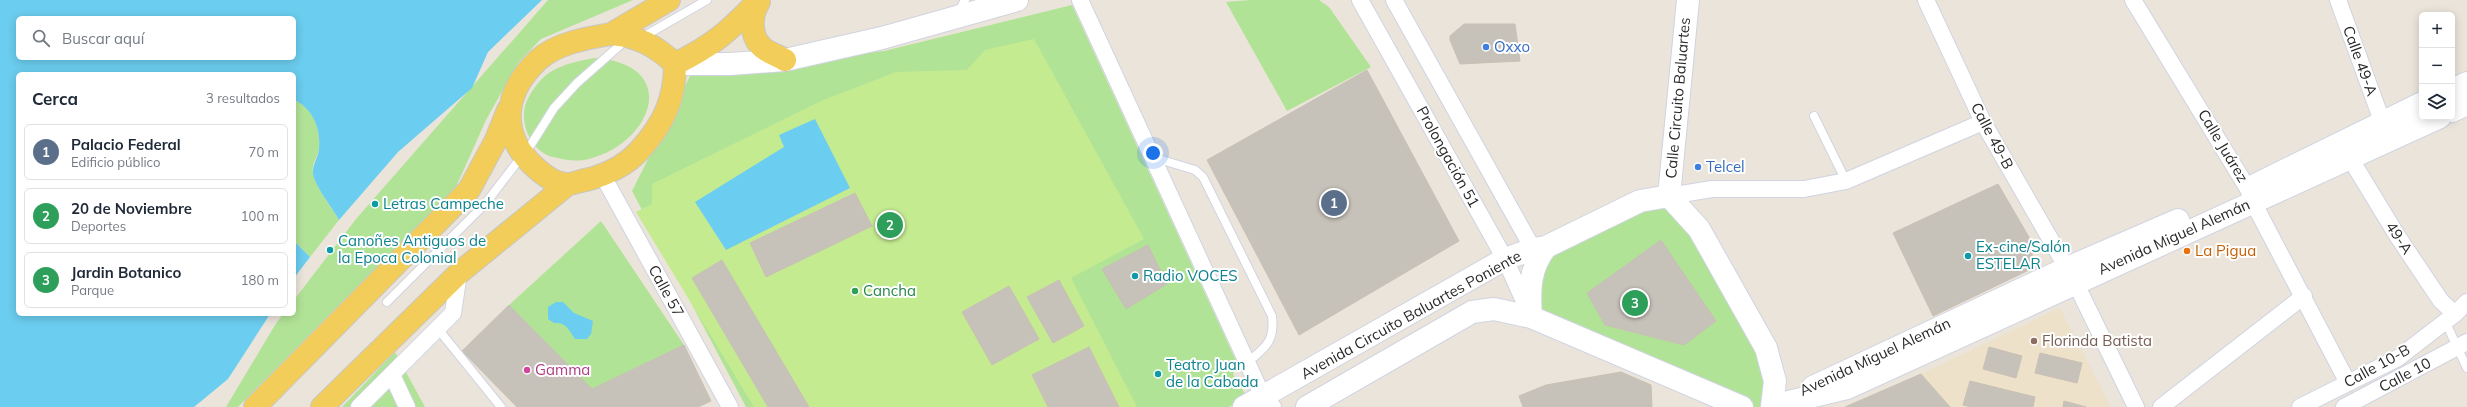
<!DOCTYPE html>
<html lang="es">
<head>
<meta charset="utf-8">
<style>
	:root { --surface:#fff; --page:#f2f2f3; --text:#1f2937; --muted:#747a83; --line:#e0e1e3; --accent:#1a73e8 }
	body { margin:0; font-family:Mulish,sans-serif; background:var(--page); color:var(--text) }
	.controls { position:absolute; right:12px; top:12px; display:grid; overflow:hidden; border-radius:6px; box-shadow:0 2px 10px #0003 }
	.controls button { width:36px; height:36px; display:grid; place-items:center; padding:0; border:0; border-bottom:1px solid var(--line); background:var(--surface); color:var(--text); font:20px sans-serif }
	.you { position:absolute; left:1153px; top:153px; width:14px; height:14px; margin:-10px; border:3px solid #fff; border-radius:50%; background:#1a73e8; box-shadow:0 0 0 6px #1a73e833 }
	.badge { display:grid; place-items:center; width:26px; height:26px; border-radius:50%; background:var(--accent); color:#fff; font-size:13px; font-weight:700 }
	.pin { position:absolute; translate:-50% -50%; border:2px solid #fff; box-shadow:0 1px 4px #0006 }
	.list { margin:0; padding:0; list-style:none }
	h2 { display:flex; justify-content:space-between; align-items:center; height:52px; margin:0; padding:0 16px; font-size:17px }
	h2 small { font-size:13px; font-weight:400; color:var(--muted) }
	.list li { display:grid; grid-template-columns:26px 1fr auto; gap:12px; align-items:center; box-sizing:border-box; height:56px; margin:0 8px 8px; padding:0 8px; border:1px solid var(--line); border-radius:6px }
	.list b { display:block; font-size:15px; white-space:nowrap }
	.list p { margin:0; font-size:13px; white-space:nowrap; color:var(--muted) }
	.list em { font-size:13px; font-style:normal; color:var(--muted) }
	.icon { flex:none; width:22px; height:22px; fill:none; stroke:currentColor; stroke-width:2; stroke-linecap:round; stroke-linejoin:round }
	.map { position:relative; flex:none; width:2467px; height:407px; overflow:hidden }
	.search { position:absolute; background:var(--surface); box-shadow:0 2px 10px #0003; left:16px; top:16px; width:280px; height:44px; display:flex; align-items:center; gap:10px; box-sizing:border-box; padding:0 14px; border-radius:6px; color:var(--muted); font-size:15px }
	.panel { position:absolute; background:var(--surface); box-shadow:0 2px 10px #0003; left:16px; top:72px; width:280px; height:244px; border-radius:6px }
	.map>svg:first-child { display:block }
	.education { fill:#eee1c9 }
	.green { fill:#b1e396 }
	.pitch { fill:#c5eb91 }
	.water { fill:#6bcdef; fill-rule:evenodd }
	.building { fill:#c7c2b9; stroke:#c7c0b4 }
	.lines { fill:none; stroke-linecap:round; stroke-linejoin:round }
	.lane-casing { stroke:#d0d3e2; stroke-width:10 }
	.street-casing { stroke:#d0d3e2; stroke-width:18 }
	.secondary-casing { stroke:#d0d3e2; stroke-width:24 }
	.primary-casing { stroke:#c7c7c7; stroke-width:24 }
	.lane { stroke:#fff; stroke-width:8 }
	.street { stroke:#fff; stroke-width:16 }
	.secondary { stroke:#fff; stroke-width:22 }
	.primary { stroke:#f2cd59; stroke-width:22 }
	.shop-dot { fill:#3f7fe0; stroke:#fff; stroke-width:1.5 }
	.culture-dot { fill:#0f9aa8; stroke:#fff; stroke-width:1.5 }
	.food-dot { fill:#e8710a; stroke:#fff; stroke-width:1.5 }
	.leisure-dot { fill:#2e9e5b; stroke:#fff; stroke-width:1.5 }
	.education-dot { fill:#8d6e63; stroke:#fff; stroke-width:1.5 }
	.hotel-dot { fill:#d1479c; stroke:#fff; stroke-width:1.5 }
	.labels { text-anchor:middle; stroke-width:4; stroke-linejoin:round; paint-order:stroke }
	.shop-label { font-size:15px; fill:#366cbe; stroke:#fff; text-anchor:start }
	.street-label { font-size:15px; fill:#292929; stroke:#fff }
	.culture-label { font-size:15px; fill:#0d838f; stroke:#fff; text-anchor:start }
	.food-label { font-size:15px; fill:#c56008; stroke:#fff; text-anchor:start }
	.leisure-label { font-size:15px; fill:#27864d; stroke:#fff; text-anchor:start }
	.education-label { font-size:15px; fill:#785e54; stroke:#fff; text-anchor:start }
	.hotel-label { font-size:15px; fill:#b23c85; stroke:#fff; text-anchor:start }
</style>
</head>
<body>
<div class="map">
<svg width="2467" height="407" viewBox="0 0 2467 407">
	<rect width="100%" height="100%" fill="#ebe4da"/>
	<path class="education" d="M2060,308L2111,407H1950L1921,374Z"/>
	<path class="green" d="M548,0H633L541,39L518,63L486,120L456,187L238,407H226L275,325L283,314H294V300L356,219Z
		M1250,0H1319L1329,7L1371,67L1287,111L1226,2Z
		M1072,5L1238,365L1233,374L1247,397L1229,407H746L632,191L691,74L884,51Z
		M595,58C683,65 651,144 589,159C577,162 565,160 553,157C535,153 523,132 524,113C524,102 533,89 540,81C553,66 576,61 595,58Z
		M294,100C312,106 321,130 319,148C318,158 311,163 313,174C316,187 332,208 339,220L310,257L294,241Z
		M1669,196L1766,348L1764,407H1742L1531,317L1546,247Z
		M601,221L684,345L592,389L509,305Z
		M395,352L425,407H342Z"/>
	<path class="pitch" d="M1034,39L1144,239L1071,278L1137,407H754L636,212L652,204V184L821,101L896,72L967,70L985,50Z"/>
	<path class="water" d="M0,0H542L488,52L472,88L398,152L339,220C333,209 315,186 313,174C312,164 319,157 319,148C321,129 312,107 294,100V74H18V314H270L228,379L194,407H0ZM18,18H294V58H18Z
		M815,119L850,188L726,250L695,202L784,147L779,135Z
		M294,241L310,257L294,278Z
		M556,302H563L574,313L593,321L591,334L587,339H575C569,330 566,322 554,323L548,319V307Z"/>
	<path class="building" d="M1464,24H1515L1520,61L1460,64L1450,40V36Z
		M1367,70L1459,241L1299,335L1207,160Z
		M1998,184L2033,244L2031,269L1933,316L1893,233Z
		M855,193L872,226L766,277L750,243Z
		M1661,240L1716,321L1684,345L1605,325L1587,293Z
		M1148,245L1167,284L1126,309L1102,269Z
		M722,260L809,407H768L692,278Z
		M1059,280L1084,326L1053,343L1027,297Z
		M1009,286L1039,339L992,365L962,312Z
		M509,305L592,389L684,345L711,401L698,407H517L462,351Z
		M1089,347L1119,407H1048L1032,375Z
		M1989,347L2022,356L2016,378L1983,369Z
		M2040,353L2082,363L2077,383L2035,373Z
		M1621,372L1651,385L1652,407H1523L1519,396L1546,385Z
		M1921,374L1950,407H1845Z
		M1970,381L2035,397L2033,407H1972L1963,405Z
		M2064,401L2086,407H2063Z"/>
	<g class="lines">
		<defs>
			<path id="lane" d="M958,13L965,0
				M641,38L707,0
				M1814,116L1846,181
				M1152,157L1195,170L1203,177L1272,316C1275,341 1266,347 1248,362
				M387,302L485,204L532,143L554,108L577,83L627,39
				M2445,321L2467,368
				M438,329L501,407"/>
			<path id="street" d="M1080,0L1263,397L1273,407
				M1360,0L1505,259L1528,310
				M1394,0L1533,249
				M1926,0L1983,122L2075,282L2136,407
				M2133,0L2248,189L2253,202L2348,383
				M2338,0L2382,121
				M2350,158L2398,237L2441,301L2455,314
				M603,176L730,407
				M1669,196L1712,189H1804L1846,181L1983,122
				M392,375L407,407
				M359,407L453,313L459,273
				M2161,407L2304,296
				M2300,407L2398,358L2455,314L2467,302
				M2344,407L2467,342"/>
			<path id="secondary" d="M675,64H730L785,60L882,38L1017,0
				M2452,90L2467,83
				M2452,111L2467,104
				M2251,187L2422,103
				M1669,196L1699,229L1766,348L1775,381L1772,406
				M1669,196L1688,0
				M1531,317C1529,290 1529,269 1546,247
				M1813,387L2065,269L2178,220
				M1772,406L1847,388L2440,117
				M1244,407L1505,259L1533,249L1546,247L1640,201L1669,196
				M1307,407L1472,312L1494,309L1531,317L1742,407"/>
			<path id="primary" d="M759,2C751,15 749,36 763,48C769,53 779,56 785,60
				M611,34C638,36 656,46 675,64C675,100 663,125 639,151C627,164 608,174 590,179C583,180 576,183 569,184C558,185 545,176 537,169C499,136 502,94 538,60C557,43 587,38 611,34Z
				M611,34L669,0
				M675,64C714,45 729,31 759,0
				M255,407L469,190L496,140L508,110
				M322,407L459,273L568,184"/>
		</defs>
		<use href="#lane" class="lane-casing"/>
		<use href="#street" class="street-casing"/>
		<use href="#secondary" class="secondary-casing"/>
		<use href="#primary" class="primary-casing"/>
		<use href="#lane" class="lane"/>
		<use href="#street" class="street"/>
		<use href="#secondary" class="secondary"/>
		<use href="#primary" class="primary"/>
	</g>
	<g class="shop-dot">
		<circle cx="1486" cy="47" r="4"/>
		<circle cx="1698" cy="167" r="4"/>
	</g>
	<g class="culture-dot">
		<circle cx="375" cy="204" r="4"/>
		<circle cx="330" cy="250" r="4"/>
		<circle cx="1968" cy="256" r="4"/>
		<circle cx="1135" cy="276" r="4"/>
		<circle cx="1158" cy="374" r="4"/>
	</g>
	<circle class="food-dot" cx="2187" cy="251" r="4"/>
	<circle class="leisure-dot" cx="855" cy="291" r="4"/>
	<circle class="education-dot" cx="2034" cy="341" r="4"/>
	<circle class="hotel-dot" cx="527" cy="370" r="4"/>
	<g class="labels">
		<g class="shop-label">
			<text x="1494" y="52">Oxxo</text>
			<text x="1706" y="172">Telcel</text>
		</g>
		<g class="street-label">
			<text transform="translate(2360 61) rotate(70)" y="5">Calle 49-A</text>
			<text transform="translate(1678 98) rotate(-85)" y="5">Calle Circuito Baluartes</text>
			<text transform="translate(1992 136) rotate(62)" y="5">Calle 49-B</text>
			<text transform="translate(2223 146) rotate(59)" y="5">Calle Juárez</text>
			<text transform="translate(1448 157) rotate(61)" y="5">Prolongación 51</text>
			<text transform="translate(2174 237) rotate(-24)" y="5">Avenida Miguel Alemán</text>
			<text transform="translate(2399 238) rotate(57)" y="5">49-A</text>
			<text transform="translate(666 291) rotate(61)" y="5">Calle 57</text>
			<text transform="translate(1411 315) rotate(-29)" y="5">Avenida Circuito Baluartes Poniente</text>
			<text transform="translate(1875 357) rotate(-25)" y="5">Avenida Miguel Alemán</text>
			<text transform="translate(2377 366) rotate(-29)" y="5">Calle 10-B</text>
			<text transform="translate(2405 375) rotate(-28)" y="5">Calle 10</text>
		</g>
		<g class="culture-label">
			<text x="383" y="209">Letras Campeche</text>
			<text x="338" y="246">Canoñes Antiguos de<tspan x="338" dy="17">la Epoca Colonial</tspan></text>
			<text x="1976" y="252">Ex-cine/Salón<tspan x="1976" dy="17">ESTELAR</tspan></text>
			<text x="1143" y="281">Radio VOCES</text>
			<text x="1166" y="370">Teatro Juan<tspan x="1166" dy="17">de la Cabada</tspan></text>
		</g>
		<g class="food-label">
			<text x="2195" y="256">La Pigua</text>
		</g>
		<g class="leisure-label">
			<text x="863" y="296">Cancha</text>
		</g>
		<g class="education-label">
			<text x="2042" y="346">Florinda Batista</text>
		</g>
		<g class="hotel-label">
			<text x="535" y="375">Gamma</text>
		</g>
	</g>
</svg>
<div class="controls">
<button>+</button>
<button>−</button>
<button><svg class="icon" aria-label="layers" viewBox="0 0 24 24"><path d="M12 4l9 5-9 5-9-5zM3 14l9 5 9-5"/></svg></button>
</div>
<div class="you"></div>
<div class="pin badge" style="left:1334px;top:203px;background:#5c6f8a">1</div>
<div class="pin badge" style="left:890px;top:225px;background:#2e9e5b">2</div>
<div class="pin badge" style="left:1635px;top:303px;background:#2e9e5b">3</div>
<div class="search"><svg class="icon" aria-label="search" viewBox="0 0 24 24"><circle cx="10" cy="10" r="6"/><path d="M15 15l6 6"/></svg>Buscar aquí</div>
<section class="panel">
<h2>Cerca<small>3 resultados</small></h2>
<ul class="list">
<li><span class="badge" style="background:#5c6f8a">1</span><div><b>Palacio Federal</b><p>Edificio público</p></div><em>70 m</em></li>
<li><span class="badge" style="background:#2e9e5b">2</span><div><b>20 de Noviembre</b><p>Deportes</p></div><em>100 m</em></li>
<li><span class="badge" style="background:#2e9e5b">3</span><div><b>Jardin Botanico</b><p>Parque</p></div><em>180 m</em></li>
</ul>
</section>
</div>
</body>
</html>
